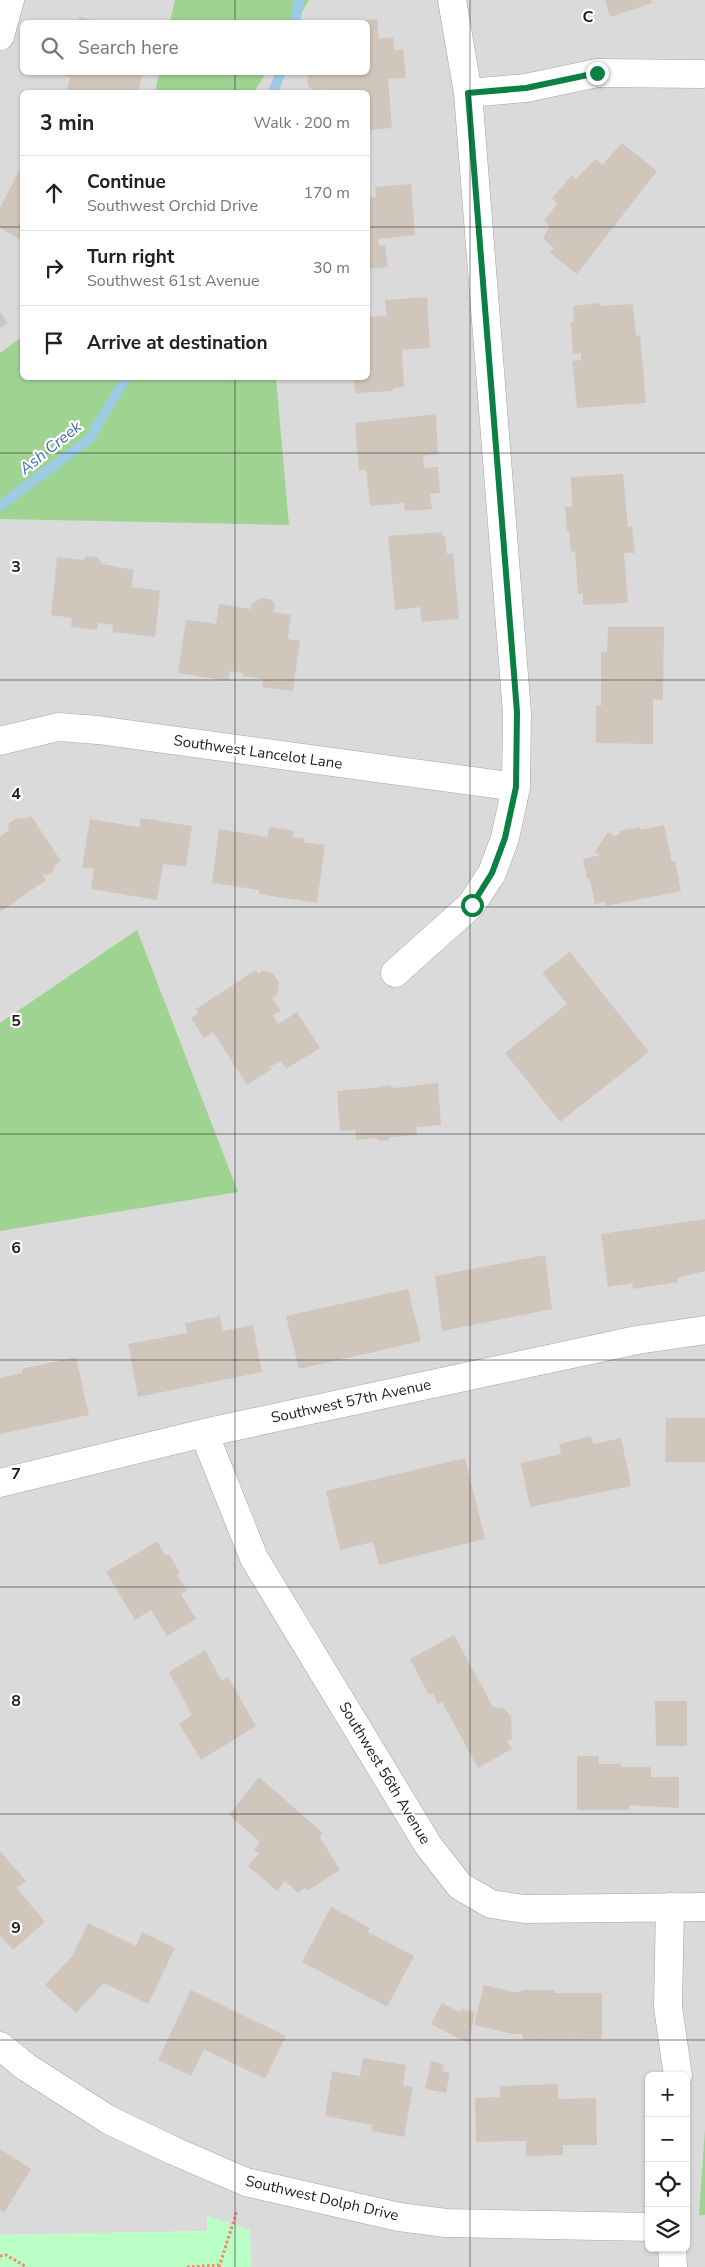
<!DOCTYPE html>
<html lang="en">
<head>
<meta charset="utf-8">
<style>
	:root { --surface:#fff; --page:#f2f2f2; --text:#222; --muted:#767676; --line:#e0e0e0 }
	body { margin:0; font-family:"Nunito Sans",sans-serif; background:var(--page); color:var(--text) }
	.controls { position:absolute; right:15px; bottom:15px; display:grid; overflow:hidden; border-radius:8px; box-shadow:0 1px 4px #0004 }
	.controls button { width:45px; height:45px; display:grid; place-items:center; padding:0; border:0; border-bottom:1px solid var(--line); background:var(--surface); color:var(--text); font:25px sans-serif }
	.stop { position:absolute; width:15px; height:15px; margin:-11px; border:4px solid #0b8043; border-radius:50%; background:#fff }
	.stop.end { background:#0b8043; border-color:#fff; box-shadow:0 1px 5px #0008 }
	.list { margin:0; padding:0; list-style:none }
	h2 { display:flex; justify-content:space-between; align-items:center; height:65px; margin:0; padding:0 20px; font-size:21px }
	h2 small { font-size:16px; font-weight:400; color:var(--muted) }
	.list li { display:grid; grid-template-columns:32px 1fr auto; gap:15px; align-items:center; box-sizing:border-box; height:75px; padding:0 20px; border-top:1px solid var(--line) }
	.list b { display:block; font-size:19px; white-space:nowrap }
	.list p { margin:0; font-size:16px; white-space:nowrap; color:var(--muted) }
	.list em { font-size:16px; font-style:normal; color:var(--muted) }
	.icon { flex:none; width:28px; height:28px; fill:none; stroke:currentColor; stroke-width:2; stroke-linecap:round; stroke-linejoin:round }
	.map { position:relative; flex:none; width:705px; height:2267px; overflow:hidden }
	.search { position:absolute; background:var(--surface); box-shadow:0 1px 4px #0004; left:20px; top:20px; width:350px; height:55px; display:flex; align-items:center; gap:12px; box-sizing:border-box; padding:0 18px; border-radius:8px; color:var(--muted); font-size:19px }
	.panel { position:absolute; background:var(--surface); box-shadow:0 1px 4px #0004; left:20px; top:90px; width:350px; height:290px; border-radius:8px }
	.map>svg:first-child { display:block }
	.residential { fill:#dbdada; fill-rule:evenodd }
	.forest { fill:#9fd392 }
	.park { fill:#b9ffc6 }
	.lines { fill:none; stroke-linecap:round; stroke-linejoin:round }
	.stream { stroke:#9dcce2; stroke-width:10 }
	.building { fill:#d0c6bb }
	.minor-casing { stroke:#a4a4a4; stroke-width:29 }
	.path { stroke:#ff8363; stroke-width:3; stroke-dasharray:2.5 2.5; stroke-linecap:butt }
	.minor { stroke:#fff; stroke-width:28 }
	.route { stroke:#0b8043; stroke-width:6 }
	.grid { fill:none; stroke:#1d1d1d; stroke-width:1; stroke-opacity:0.55 }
	.labels { text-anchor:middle; stroke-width:4.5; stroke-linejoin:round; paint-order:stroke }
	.street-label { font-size:15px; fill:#1d1d1d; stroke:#fff }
	.water-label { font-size:16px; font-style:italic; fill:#406fb6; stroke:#fff }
	.grid-label { font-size:16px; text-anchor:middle; font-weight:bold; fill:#1d1d1d; stroke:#fff; stroke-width:4.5; stroke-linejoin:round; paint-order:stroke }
</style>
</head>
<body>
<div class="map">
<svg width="705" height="2267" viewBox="0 0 705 2267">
	<rect width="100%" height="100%" fill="#f0ece2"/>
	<path class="residential" d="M0,0H705V2267H251L250,2230L207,2216L208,2231L0,2235ZM22,22H368V72H22ZM22,92H368V378H22ZM649,2076H686V2248H649Z"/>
	<path class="forest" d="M175,0H309L296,22H170Z
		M159,73V72L266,73L254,92H155Z
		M22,337V378H276L289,525L0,519V353Z
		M137,930L238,1192L0,1231V1023Z
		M705,2129V2215H699Z"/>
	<path class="park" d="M207,2216L250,2230L251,2267H0V2235L207,2231Z"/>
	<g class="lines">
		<path class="stream" d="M295,22L299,0
			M273,92L281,72
			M0,506L89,439L126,378"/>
	</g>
	<path class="building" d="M605,0H651L652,3L610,17Z
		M79,17L100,22H78Z
		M377,19L379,39L393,37L394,50L403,49L406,78L388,79L392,128L368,130V92H326L325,89L313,90L308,86L307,78L311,72H368V22L353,21Z
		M66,72H143L138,92H67L70,77L65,76Z
		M622,143L657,171L577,274L550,253L554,248L543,238L550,226L544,221L557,204L552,198L572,175L576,179L596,159L602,165Z
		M22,166V241L0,228V207Z
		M411,184L415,235L378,239L379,246L385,245L388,267L368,269V198L376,197L375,187Z
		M427,297L430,348L402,350L404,387L393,388V391L355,393L354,378H368V317L387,316L385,300Z
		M600,303V306L633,304L636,336L640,335L646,403L577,408L572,361L581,360V353L573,354L571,322H574L573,306Z
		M0,311L8,323L0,328Z
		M436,414L438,454L423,456L424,468L438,467L440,493L430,494L432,509L405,511L404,503L370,506L366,470L359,471L355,423Z
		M623,474L628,527H632L635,553H624L628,603L583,605V593L578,594L575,551L571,552L569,531H567L565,507H572L571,477Z
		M442,532V536H445L447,554L453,553L459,619L422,622L420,607L395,610L388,536Z
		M87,556L97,557L103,564L134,570L131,587L160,591L155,637L112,632L113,625L98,623L97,630L71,627L72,618L51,615L57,557L83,560Z
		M261,598L271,599L275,605L274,612L291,615L288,639L300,641L293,691L262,687L263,679L243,676V673L230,671L228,681L178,673L186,620L216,624L219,604L251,609L252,604Z
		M608,627H664L663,700L653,699V744L596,743V705L601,706V652H607Z
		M31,816L61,861L54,866L53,872L48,875L42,874L46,880L0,912V836L8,831L9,823L17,818L25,819Z
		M141,818L192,826L186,867L163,864L157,900L91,889L94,869L82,867L90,819L139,827Z
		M664,825L672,862L675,861L681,891L606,906L605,902L595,904L590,879H587L583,859L600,855L595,852L608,832L615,836L620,833L619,831L640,827V830Z
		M269,827L294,831L293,837L305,838L304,842L325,845L317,903L259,894V890L212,883L219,829L268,837Z
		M570,952L649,1052L560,1122L505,1053L567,1004L542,973Z
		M256,970L258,974L262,971L273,973L279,983L277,995L272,998L281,1011L273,1015L278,1024L297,1012L320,1048L286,1069L280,1061L270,1067L272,1069L247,1085L213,1032L204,1038L191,1018L198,1013L196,1009Z
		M438,1083L441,1125L416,1127L417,1135L391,1137L389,1140L381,1141L376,1138L356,1140L355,1130L340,1131L337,1091L373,1088L389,1085L393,1088Z
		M705,1219V1271L677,1278L678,1282L633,1289L632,1283L608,1287L601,1234Z
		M545,1255L552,1309L442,1331L435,1276Z
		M408,1289L421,1341L299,1369L286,1316Z
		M220,1316L223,1331L253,1325L262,1372L138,1397L128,1344L187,1333L185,1323Z
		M76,1357L89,1415L0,1434V1378L22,1373V1369Z
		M666,1418H705V1462H665Z
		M591,1436L593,1444L621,1438L631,1486L530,1507L521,1463L561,1454L559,1444Z
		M465,1458L485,1539L379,1565L373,1542L340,1550L326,1491Z
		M157,1541L166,1556L169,1554L180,1573L177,1575L187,1591L181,1594L196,1619L167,1636L151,1610L135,1620L106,1572Z
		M454,1635L493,1707L503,1708L511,1716L512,1739L507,1741L512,1749L478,1768L442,1702L438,1704L433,1693L429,1695L410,1659Z
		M205,1650L222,1681L228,1677L256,1726L201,1760L179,1724L192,1715L169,1672Z
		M655,1701H687V1746H656Z
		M577,1756H599V1764H621V1767H651V1777H679V1808L629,1805V1810H577Z
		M259,1777L323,1833L320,1837L340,1870L307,1891L305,1888L298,1893L285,1881L277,1891L248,1866L259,1853L254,1850L260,1842L229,1815Z
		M0,1851L26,1881L17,1888L45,1922L13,1950L0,1935Z
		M331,1907L370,1928L368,1932L414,1956L387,2007L302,1962Z
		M88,1923L136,1946L142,1932L175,1948L148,2004L104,1983L76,2013L45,1985L73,1955Z
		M484,1985L513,1992H521V1990H554L555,1993H602V2039L523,2040L522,2034H513L474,2025Z
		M191,1990L286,2036L265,2079L204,2049L191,2076L158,2060Z
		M442,2003L460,2012L461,2009L475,2012L469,2042L459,2039L431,2024Z
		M363,2058L406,2065L403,2085L413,2087L404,2137L372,2131L373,2125L325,2116L332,2071L360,2076Z
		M431,2061L444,2064L442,2071L450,2073L446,2093L425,2089Z
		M558,2084V2099L596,2098L597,2145H563V2155L526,2156V2141L476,2142L475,2098L500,2097V2086Z
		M0,2149L31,2169L4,2213L0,2210Z"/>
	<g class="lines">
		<defs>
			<path id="minor" d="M0,36L10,0
				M468,93L526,88L597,73L701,74
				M0,741L58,727L98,730L516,787
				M395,973L471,905L492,873L505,838L516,787L517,713L468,93L452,0
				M204,1433L254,1558L428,1845L460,1886L491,1904L524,1909L705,1907
				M0,1483L204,1433L637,1340L705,1330
				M670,1907L668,2007L678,2076
				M0,2046L26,2067L109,2120L174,2151L246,2182L399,2217L446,2223L649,2227
				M672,2248L673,2267"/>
		</defs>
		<use href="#minor" class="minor-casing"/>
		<path class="path" d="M0,2256L6,2255L27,2267
			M187,2267L219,2265
			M219,2267L237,2211"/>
		<use href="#minor" class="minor"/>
	</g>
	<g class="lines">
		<path class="route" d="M472,905L492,873L505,838L516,787L517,712L468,93L526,88L597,73"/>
	</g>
	<path class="grid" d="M235,0V22M470,0V2267M235,72V92M0,227H22M368,227H705M235,378V2267M0,453H705M0,680H705M0,907H705M0,1134H705M0,1360H705M0,1587H705M0,1814H705M0,2040H705"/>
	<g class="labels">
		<g class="street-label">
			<text transform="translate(258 752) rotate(8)" y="5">Southwest Lancelot Lane</text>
			<text transform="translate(351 1401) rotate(-12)" y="5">Southwest 57th Avenue</text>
			<text transform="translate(385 1773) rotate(59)" y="5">Southwest 56th Avenue</text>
			<text transform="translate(322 2198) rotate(13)" y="5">Southwest Dolph Drive</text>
		</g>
		<g class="water-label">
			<text transform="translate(50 447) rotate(-39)" y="6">Ash Creek</text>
		</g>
	</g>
	<g class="grid-label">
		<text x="588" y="22">C</text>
		<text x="16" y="572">3</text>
		<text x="16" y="799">4</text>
		<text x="16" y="1026">5</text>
		<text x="16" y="1253">6</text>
		<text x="16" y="1479">7</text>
		<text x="16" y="1706">8</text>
		<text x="16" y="1933">9</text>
	</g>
</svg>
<div class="controls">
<button>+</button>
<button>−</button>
<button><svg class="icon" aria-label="locate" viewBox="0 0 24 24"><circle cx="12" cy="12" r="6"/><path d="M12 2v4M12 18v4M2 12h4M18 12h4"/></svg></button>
<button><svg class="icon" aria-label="layers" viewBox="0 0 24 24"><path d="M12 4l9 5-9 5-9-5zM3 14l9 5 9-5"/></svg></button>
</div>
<div class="stop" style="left:472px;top:905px"></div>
<div class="stop end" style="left:597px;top:73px"></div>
<div class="search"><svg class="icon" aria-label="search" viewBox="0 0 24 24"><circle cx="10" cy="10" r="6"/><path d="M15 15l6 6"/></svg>Search here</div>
<section class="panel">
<h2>3 min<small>Walk · 200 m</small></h2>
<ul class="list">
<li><svg class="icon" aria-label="ahead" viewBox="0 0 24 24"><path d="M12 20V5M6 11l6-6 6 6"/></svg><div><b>Continue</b><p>Southwest Orchid Drive</p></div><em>170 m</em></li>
<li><svg class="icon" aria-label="right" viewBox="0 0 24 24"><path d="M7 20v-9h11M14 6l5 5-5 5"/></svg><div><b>Turn right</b><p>Southwest 61st Avenue</p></div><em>30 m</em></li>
<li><svg class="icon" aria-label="arrive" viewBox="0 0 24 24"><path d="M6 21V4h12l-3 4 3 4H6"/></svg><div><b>Arrive at destination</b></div></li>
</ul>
</section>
</div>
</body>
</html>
